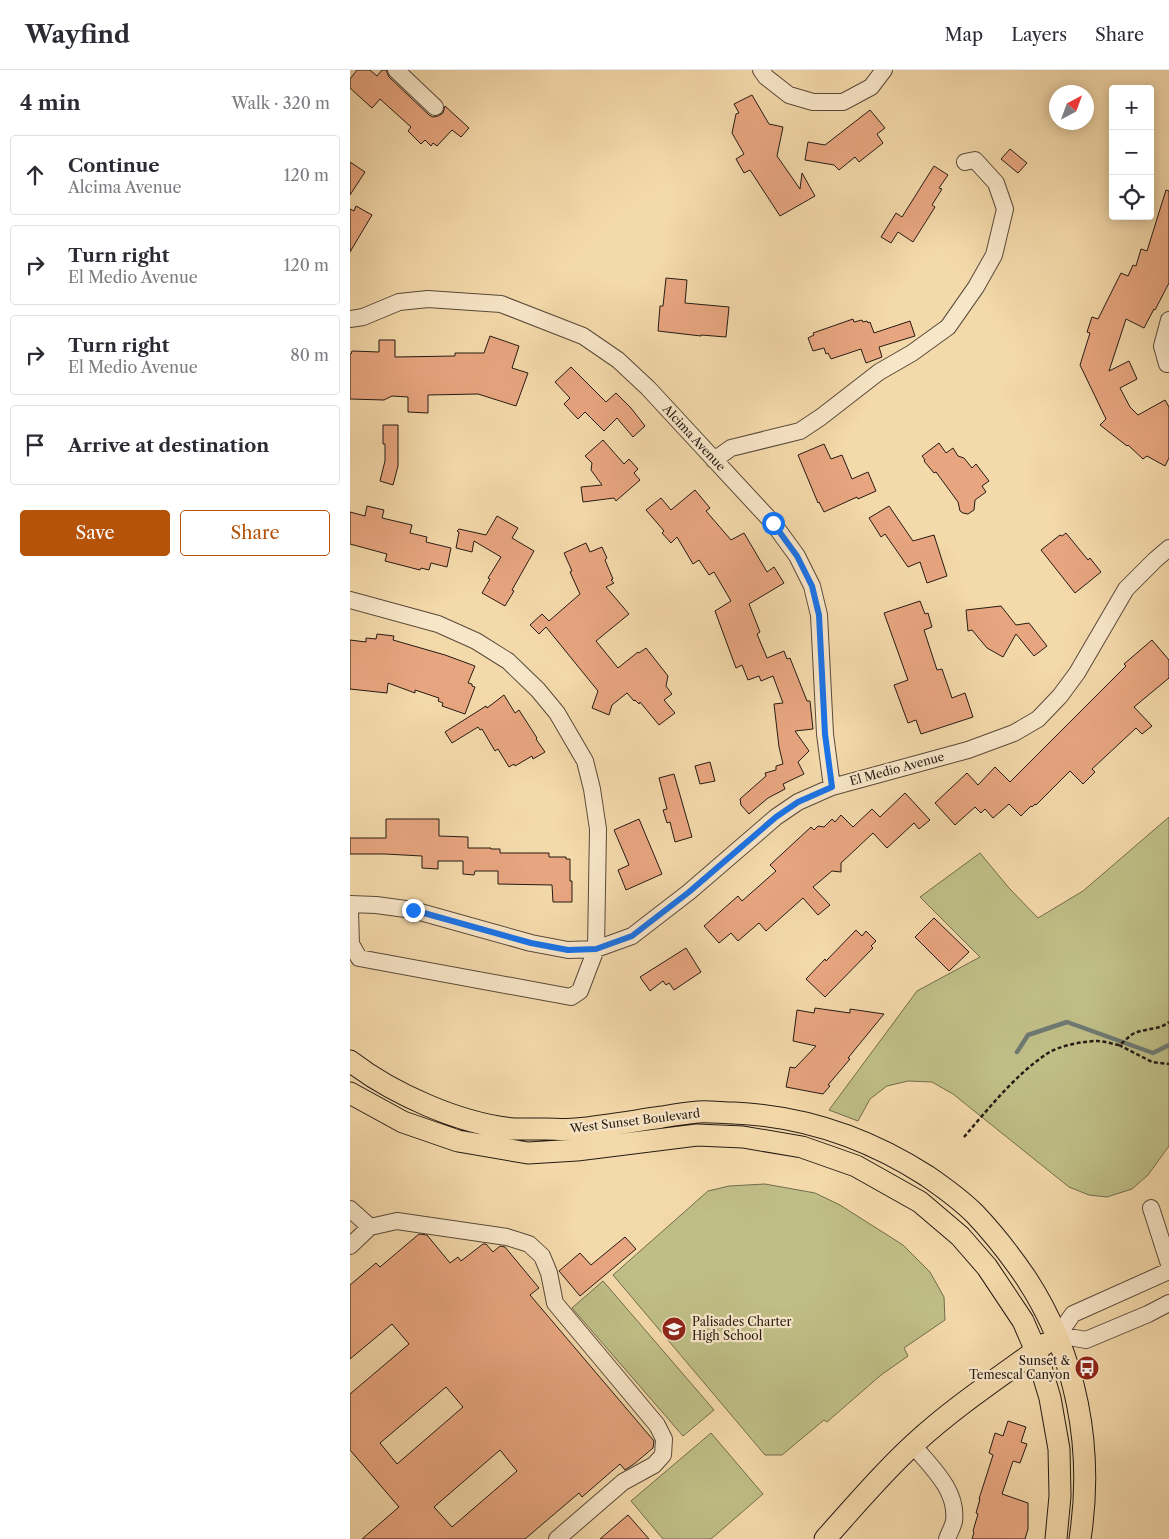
<!DOCTYPE html>
<html lang="en">
<head>
<meta charset="utf-8">
<style>
	:root { --surface:#fff; --page:#f2f2f3; --text:#2b2b33; --muted:#7c7c81; --line:#e1e1e2; --accent:#b45309 }
	body { margin:0; font-family:"Libre Caslon Text",serif; background:var(--page); color:var(--text) }
	.controls { position:absolute; right:15px; top:15px; display:grid; overflow:hidden; border-radius:5px; box-shadow:0 2px 12px #0003 }
	.controls button { width:45px; height:45px; display:grid; place-items:center; padding:0; border:0; border-bottom:1px solid var(--line); background:var(--surface); color:var(--text); font:25px sans-serif }
	.compass { position:absolute; left:699px; top:15px; width:45px; height:45px; border-radius:50%; background:var(--surface); box-shadow:0 2px 12px #0003; rotate:41deg }
	.stop { position:absolute; width:15px; height:15px; margin:-11px; border:4px solid #1a73e8; border-radius:50%; background:#fff }
	.stop.end { background:#1a73e8; border-color:#fff; box-shadow:0 1px 5px #0008 }
	.list { margin:0; padding:0; list-style:none }
	h2 { display:flex; justify-content:space-between; align-items:center; height:65px; margin:0; padding:0 20px; font-size:21px }
	h2 small { font-size:16px; font-weight:400; color:var(--muted) }
	.list li { display:grid; grid-template-columns:32px 1fr auto; gap:15px; align-items:center; box-sizing:border-box; height:80px; margin:0 10px 10px; padding:0 10px; border:1px solid var(--line); border-radius:5px }
	.list b { display:block; font-size:19px; white-space:nowrap }
	.list p { margin:0; font-size:16px; white-space:nowrap; color:var(--muted) }
	.list em { font-size:16px; font-style:normal; color:var(--muted) }
	.actions { display:flex; gap:10px; padding:15px 20px }
	.actions a { flex:1; padding:11px 0; border:1px solid var(--accent); border-radius:5px; text-align:center; font-size:18px; color:var(--accent) }
	.actions .main { background:var(--accent); color:#fff }
	.icon { flex:none; width:28px; height:28px; fill:none; stroke:currentColor; stroke-width:2; stroke-linecap:round; stroke-linejoin:round }
	.map { position:relative; flex:none; width:819px; height:1469px; overflow:hidden }
	header { display:flex; align-items:center; gap:30px; box-sizing:border-box; height:70px; padding:0 25px; background:var(--surface); border-bottom:1px solid var(--line) }
	header strong { font-size:24px }
	nav { display:flex; gap:28px; margin-inline-start:auto; font-size:18px }
	main { display:flex }
	aside { flex:1; background:var(--surface) }
	.map>svg:first-child { display:block }
	.green { fill:#bfbe86; stroke:#726c4d }
	.lines { fill:none; stroke-linecap:round; stroke-linejoin:round }
	.stream { stroke:#6e7973; stroke-width:4.5 }
	.building { fill:#e8a680; stroke:#251b14; fill-rule:evenodd }
	.minor-casing { stroke:#594a3a; stroke-width:18 }
	.major-casing { stroke:#251b14; stroke-width:23 }
	.path { stroke:#251b14; stroke-width:2.5; stroke-dasharray:4 2.5; stroke-linecap:butt }
	.minor { stroke:#f8e6c8; stroke-width:16 }
	.major { stroke:#f4d9aa; stroke-width:21 }
	.route { stroke:#1a73e8; stroke-width:6 }
	.labels { text-anchor:middle; stroke-width:4.5; stroke-linejoin:round; paint-order:stroke }
	.street-label { font-size:12px; fill:#251b14; stroke:#f8e6c8 }
	.poi-label { font-size:12px; fill:#251b14; stroke:#f8e6c8; text-anchor:start }
</style>
</head>
<body>
<header>
<strong>Wayfind</strong>
<nav><a>Map</a><a>Layers</a><a>Share</a></nav>
</header>
<main>
<aside>
<h2>4 min<small>Walk · 320 m</small></h2>
<ul class="list">
<li><svg class="icon" aria-label="ahead" viewBox="0 0 24 24"><path d="M12 20V5M6 11l6-6 6 6"/></svg><div><b>Continue</b><p>Alcima Avenue</p></div><em>120 m</em></li>
<li><svg class="icon" aria-label="right" viewBox="0 0 24 24"><path d="M7 20v-9h11M14 6l5 5-5 5"/></svg><div><b>Turn right</b><p>El Medio Avenue</p></div><em>120 m</em></li>
<li><svg class="icon" aria-label="right" viewBox="0 0 24 24"><path d="M7 20v-9h11M14 6l5 5-5 5"/></svg><div><b>Turn right</b><p>El Medio Avenue</p></div><em>80 m</em></li>
<li><svg class="icon" aria-label="arrive" viewBox="0 0 24 24"><path d="M6 21V4h12l-3 4 3 4H6"/></svg><div><b>Arrive at destination</b></div></li>
</ul>
<div class="actions"><a class="main">Save</a><a>Share</a></div>
</aside>
<div class="map">
<svg width="819" height="1469" viewBox="0 0 819 1469">
	<rect width="100%" height="100%" fill="#f4d9aa"/>
	<filter id="stains"><feTurbulence type="fractalNoise" baseFrequency=".004" numOctaves="4"/><feColorMatrix values="0 0 0 0 .2 0 0 0 0 .09 0 0 0 0 .02 0 0 0 .5 -.17"/></filter>
	<radialGradient id="worn" r=".72"><stop offset=".6" stop-color="#630" stop-opacity="0"/><stop offset="1" stop-color="#630" stop-opacity=".3"/></radialGradient>
	<path class="green" d="M819,747V1076L798,1105L782,1119L757,1127L739,1125L719,1117L603,1024L582,1012L558,1011L537,1016L520,1029L508,1051L479,1040L567,921L630,887L570,827L630,783L659,818L688,848L733,821Z
		M415,1114L465,1123L490,1135L553,1175L580,1202L594,1227L595,1250L554,1278L558,1286L531,1305L477,1352L474,1350L432,1385H415L263,1205L358,1121L379,1116Z
		M253,1211L364,1340L333,1366L222,1238Z
		M361,1363L413,1424L361,1469H313L281,1431Z"/>
	<g class="lines">
		<path class="stream" d="M667,982L678,965L717,952L803,983L819,975"/>
	</g>
	<path class="building" d="M7,0H20L27,6L32,0H36L39,7L79,45L83,47L88,46L93,43L95,36L119,58L111,67L102,60L87,76L83,73L81,76L75,70L71,74L58,61L61,57L30,29L22,38L0,18V9Z
		M402,25L419,54L433,57L427,86L450,119L452,103L465,126L430,146L400,100L394,103L386,89L394,84L382,63L386,44L389,43L384,34Z
		M520,40L535,58L527,64L533,73L509,92L505,87L489,100L484,95L455,90L458,72L475,75Z
		M660,79L677,93L668,103L651,89Z
		M0,92L15,102L0,125Z
		M584,96L598,105L589,118L592,119L582,135L585,137L563,172L548,162L541,173L531,167L546,143L552,147Z
		M816,120L819,121V213L805,240L804,239L794,258L776,249L759,301L779,291L787,309L770,318L780,337L788,345L815,330L819,337V388L815,396L797,386L793,389L778,375L777,376L750,355L756,349L730,295L740,263L737,262L742,247L748,249L771,203L778,206L783,195L786,196L791,179L797,181Z
		M6,136L22,145L0,182V139L4,141Z
		M316,208L337,210L335,233L379,237L376,267L351,265V266L308,261L310,236H313Z
		M503,249L504,252L512,250L513,252L517,251L518,253L520,252L524,263L560,251L565,266L529,277L532,287L516,293L511,279L481,289L478,283L476,284L474,278L463,281L458,268L464,265L463,263Z
		M140,266L169,276L162,298L178,303L166,336L128,324L78,325V343L58,342V327L42,326L34,330L0,329V284H1L2,281L29,282V270H45V287L105,286V283H134Z
		M221,297L256,332L266,323L281,338L295,356L283,367L267,348L254,361L235,342L228,349L214,334L220,328L205,312Z
		M33,355H48V396L43,415L30,411L35,391V374H33Z
		M253,370L274,394L279,389L288,399L284,403L290,410L266,431L264,428L233,432L231,417L252,415L241,400L242,393L235,386Z
		M589,373L596,383L603,378L608,386L614,388L622,398L626,394L639,411L632,416L636,422L625,430L624,440L618,444L613,443L610,441L608,432L586,402L584,403L574,391L575,390L572,386Z
		M474,374L481,389L492,385L502,409L518,402L526,421L508,429L507,427L474,442L469,432L468,433L448,385Z
		M345,420L360,438L356,441L381,470L394,463L417,502L424,497L434,513L399,534L410,562L407,564L417,588L434,581L437,589L440,588L457,631H460L463,659L445,661L459,681L448,692L454,704L433,714L435,719L418,728L399,744L391,735L390,729L416,706L415,703L426,700V696L433,694L429,677L424,634L433,633L423,606L411,611L409,606L398,610L392,595L386,598L365,541L381,531L364,502L359,505L349,490L343,494L327,467L321,473L312,463L314,461L296,440L311,428L321,440Z
		M17,436L34,440L32,448L62,455L60,463L77,467L76,472L101,478L97,497L81,493L79,500L71,498L70,500L35,491L37,484L0,474V442L15,446Z
		M539,436L563,471L584,465L597,506L577,513L570,492L558,497L535,464L531,467L519,448Z
		M147,446L168,458L162,468L184,481L162,520L164,521L155,536L132,523L140,509L138,508L151,487L124,471L122,482L106,478L109,462L107,461L109,459L136,465Z
		M716,463L738,490L740,488L751,502L725,523L691,480L710,465L712,466Z
		M236,473L240,482L252,477L257,488L255,490L263,509L261,510L264,513L256,517L279,544L246,571L268,598L288,582L289,583L296,578L318,606L316,616L322,624L314,630L325,643L309,655L290,632L289,634L285,630L284,631L277,623L262,635L259,645L242,638L248,621L196,557L189,564L180,555L192,544L199,551L230,524L220,502L222,501L214,483Z
		M570,531L575,544L578,543L582,557L574,560L587,600L592,599L602,628L615,623L623,647L571,664L566,650L558,653L544,615L558,610L534,543Z
		M651,536L666,555L679,553L697,576L684,586L666,564L653,587L637,578L622,560L618,561L616,540Z
		M27,564L44,566L43,570L95,585L125,596L118,613L122,614V616L125,617L115,644L92,636L93,633L88,631L89,628L65,620V623L38,613L37,623L0,619V570L16,572V568L26,569Z
		M802,570L819,590V608L784,637L802,656L792,664L786,658L742,699L745,702L733,714L720,701L686,735L685,734L682,737L681,736L671,746L659,734L643,748L635,739L631,743L625,737L605,755L585,733L617,703L628,715L645,697L660,712L776,596L774,594Z
		M154,625L165,643L169,640L187,668L186,669L195,682L183,689L182,686L165,696L164,694L159,697L148,679L145,681L132,659L130,660L128,657L102,673L95,662L136,636L137,638Z
		M360,692L365,711L350,714L345,696Z
		M324,704L342,767L325,772L320,752L317,753L313,740L317,739L309,708Z
		M555,723L580,750L569,759L564,753L537,778L523,763L491,793V802L482,801L463,817L480,835L468,845L453,828L416,861L409,853L388,871L381,863L369,873L354,856L388,826L392,831L426,801L420,795L461,757L464,760L468,756L474,757L482,749L485,752L491,745L503,757L522,739L530,747Z
		M36,749H89V766L118,767V778H141V779H150V783H199V787H216V789H220V811H222V832H203L202,815L148,814V801H125L124,805L113,804V791H88V799L72,798V786L35,784H0V768H36Z
		M289,749L312,804L276,820L268,800L279,795L264,760Z
		M584,848L619,882L599,901L565,867Z
		M506,860L512,866L516,861L526,871L521,876L523,878L475,927L456,909L475,889L476,891Z
		M336,878L351,902L324,920L319,913L316,915L313,911L300,921L290,907Z
		M465,938L500,943V939L534,944L498,988L500,989L478,1015L480,1016L473,1024L436,1017L440,997L445,998L466,976L443,971L447,940L464,943Z
		M69,1164L77,1165L100,1193L108,1187L111,1191L133,1174H136L143,1182L150,1176L155,1177L189,1218L180,1225L304,1371L303,1378L284,1394L275,1400L270,1394L232,1427L229,1423L175,1469H12L49,1437L0,1380V1324L59,1274L42,1254L0,1289V1215L26,1193L30,1197ZM96,1317L113,1337L47,1394L30,1373ZM150,1380L167,1401L102,1457L84,1437Z
		M275,1167L286,1179L230,1226L209,1201L230,1183L241,1195Z
		M658,1351L676,1357L671,1372L677,1374L670,1393L663,1391L652,1424L678,1433V1459L675,1469H622L624,1462L623,1461L628,1444L626,1443L630,1429H629L643,1385L639,1383L645,1363L653,1366Z
		M278,1445L299,1469H250Z"/>
	<g class="lines">
		<defs>
			<path id="minor" d="M46,0L85,37
				M411,0L416,7L439,25L463,32H493L521,17L534,0
				M0,249L13,247L49,232L78,229L151,234L233,266L268,290L298,318L423,453L447,486L462,516L469,545L475,664L482,717
				M817,294L812,276L819,250
				M364,390L381,378L450,361L471,347L529,302L562,283L598,257L626,217L644,185L655,139L646,113L625,90L615,92
				M0,530L88,554L126,571L158,591L188,620L207,643L235,691L242,719L248,759L246,879L230,921L221,927L9,888L1,874L0,841
				M0,834L26,835L63,840L181,873L218,880L246,879L282,866L339,822L426,747L448,732L482,717L618,680L664,663L688,649L710,626L727,603L776,519L805,490L819,478
				M801,1138L819,1194
				M0,1139L20,1157L0,1176
				M20,1157L47,1151L157,1167L179,1174L192,1186L199,1203L205,1233L307,1355L314,1369L313,1385L304,1395L273,1412L207,1469
				M819,1201L723,1244L708,1265L736,1270L798,1244L819,1233
				M563,1375C580,1396 608,1420 604,1451C603,1457 599,1463 597,1469"/>
			<path id="major" d="M0,991C43,1024 110,1054 164,1059C175,1059 185,1059 195,1059C205,1059 216,1060 226,1059C255,1056 284,1051 312,1047C324,1045 336,1043 348,1042C360,1041 372,1043 384,1043C454,1046 518,1068 577,1106C593,1117 611,1130 625,1144C644,1164 661,1186 676,1208C727,1286 744,1378 730,1469
				M0,1023L53,1052L108,1071L178,1083L227,1080L347,1065L393,1067L452,1077L506,1096L570,1132L610,1166L637,1197L673,1251L686,1281L700,1328L709,1379L710,1426L706,1469
				M475,1469C504,1437 532,1403 564,1374C604,1337 651,1306 695,1274"/>
		</defs>
		<use href="#minor" class="minor-casing"/>
		<use href="#major" class="major-casing"/>
		<path class="path" d="M769,975L802,992L819,994
			M614,1067C638,1039 667,1003 698,983C709,976 733,971 747,971C754,971 762,974 769,975C775,972 779,965 785,963C796,958 810,960 819,952"/>
		<use href="#minor" class="minor"/>
		<use href="#major" class="major"/>
	</g>
	<g class="lines">
		<path class="route" d="M63,840L181,873L218,880L246,879L282,866L339,822L426,747L448,732L482,717L475,664L469,545L462,516L447,486L423,453"/>
	</g>
	<defs>
		<symbol id="school-disc" viewBox="-11 -11 22 22"><circle r="9.5" fill="#8f2418" stroke="#f8e6c8"/><path d="M0-5L7-2L0 1L-7-2ZM-4 1L0 2.5L4 1V4Q0 6-4 4Z" fill="#fff"/></symbol>
		<symbol id="bus-disc" viewBox="-11 -11 22 22"><circle r="9.5" fill="#8f2418" stroke="#f8e6c8"/><path d="M-5-6H5V4H4V6H2V4H-2V6H-4V4H-5ZM-3.5-4V0h7V-4ZM-3.5 1.2v1.5H-2V1.2ZM2 1.2v1.5H3.5V1.2Z" fill="#fff"/></symbol>
	</defs>
	<g fill-rule="evenodd">
		<use href="#school-disc" x="310" y="1245" width="28" height="28"/>
		<use href="#bus-disc" x="723" y="1284" width="28" height="28"/>
	</g>
	<g class="labels">
		<g class="street-label">
			<text transform="translate(344 368) rotate(47)" y="4">Alcima Avenue</text>
			<text transform="translate(547 699) rotate(-15)" y="4">El Medio Avenue</text>
			<text transform="translate(285 1051) rotate(-7)" y="4">West Sunset Boulevard</text>
		</g>
		<g class="poi-label">
			<text x="342" y="1256">Palisades Charter<tspan x="342" dy="14">High School</tspan></text>
			<text x="720" y="1295" text-anchor="end">Sunset &amp;<tspan x="720" dy="14">Temescal Canyon</tspan></text>
		</g>
	</g>
	<rect width="100%" height="100%" filter="url(#stains)"/>
	<rect width="100%" height="100%" fill="url(#worn)"/>
</svg>
<div class="controls">
<button>+</button>
<button>−</button>
<button><svg class="icon" aria-label="locate" viewBox="0 0 24 24"><circle cx="12" cy="12" r="6"/><path d="M12 2v4M12 18v4M2 12h4M18 12h4"/></svg></button>
</div>
<svg class="compass" viewBox="-18 -18 36 36"><path d="M0-13l5 13h-10z" fill="#e53935"/><path d="M0 13l5-13h-10z" fill="#7c7c81"/></svg>
<div class="stop" style="left:423px;top:453px"></div>
<div class="stop end" style="left:63px;top:840px"></div>
</div>
</main>
</body>
</html>
